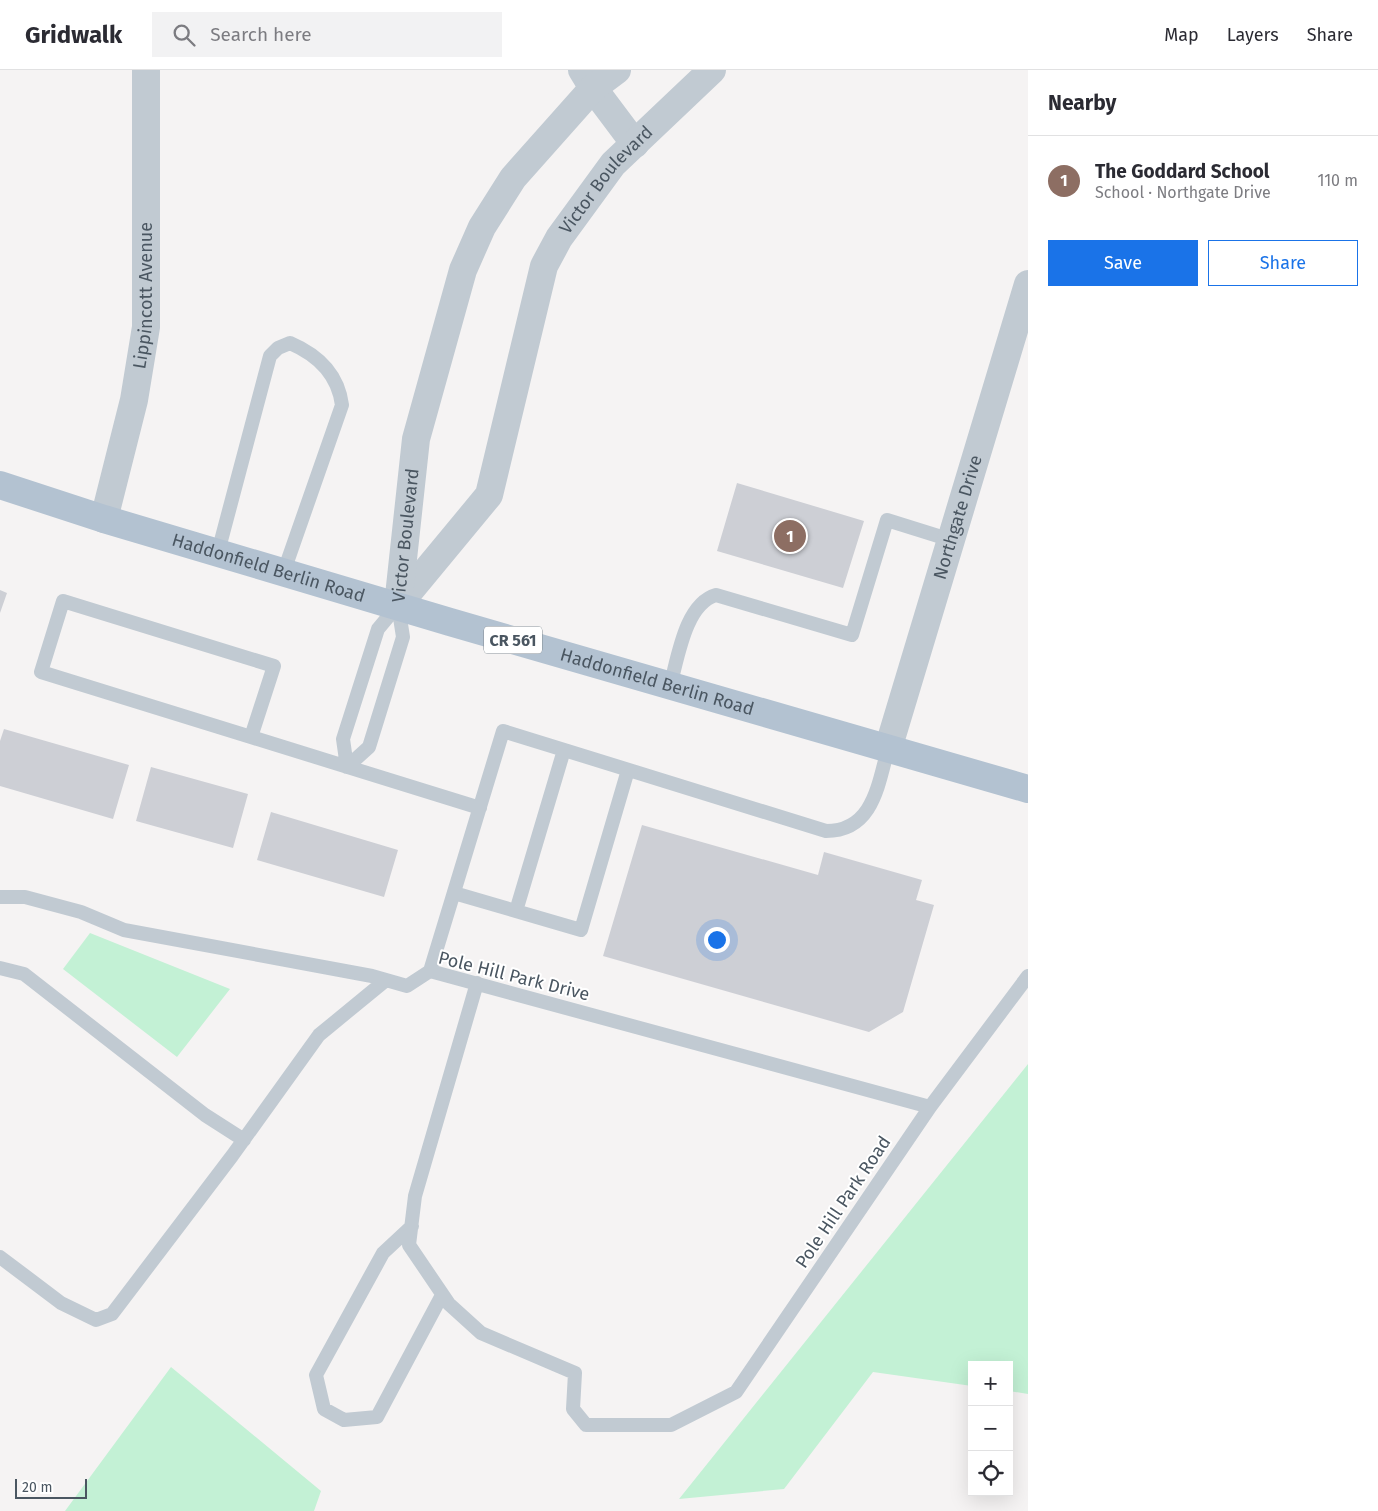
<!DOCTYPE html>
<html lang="en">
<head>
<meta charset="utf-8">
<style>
	:root { --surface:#fff; --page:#f2f2f3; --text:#2b2b33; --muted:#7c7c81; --line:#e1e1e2; --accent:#1a73e8 }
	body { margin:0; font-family:"Fira Sans",sans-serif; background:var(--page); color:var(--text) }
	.controls { position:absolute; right:15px; bottom:15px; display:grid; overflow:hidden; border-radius:0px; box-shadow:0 5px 20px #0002 }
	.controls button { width:45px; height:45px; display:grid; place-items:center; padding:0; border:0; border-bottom:1px solid var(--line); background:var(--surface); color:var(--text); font:25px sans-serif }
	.scale { position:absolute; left:15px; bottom:12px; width:72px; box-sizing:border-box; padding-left:5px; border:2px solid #4a5661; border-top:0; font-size:14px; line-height:18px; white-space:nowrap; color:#4a5661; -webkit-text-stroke:4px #fff; paint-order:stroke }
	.you { position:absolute; left:716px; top:869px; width:18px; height:18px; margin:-12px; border:4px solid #fff; border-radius:50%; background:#1a73e8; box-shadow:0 0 0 8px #1a73e833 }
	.badge { display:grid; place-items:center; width:32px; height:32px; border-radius:50%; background:var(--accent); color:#fff; font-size:16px; font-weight:700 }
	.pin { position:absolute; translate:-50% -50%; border:2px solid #fff; box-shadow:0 1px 5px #0006 }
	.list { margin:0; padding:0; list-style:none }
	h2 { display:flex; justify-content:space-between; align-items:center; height:65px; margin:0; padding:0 20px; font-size:21px }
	h2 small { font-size:16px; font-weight:400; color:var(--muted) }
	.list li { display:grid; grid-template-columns:32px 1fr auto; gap:15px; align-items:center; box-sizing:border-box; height:90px; padding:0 20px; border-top:1px solid var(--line) }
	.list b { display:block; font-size:19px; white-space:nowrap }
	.list p { margin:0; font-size:16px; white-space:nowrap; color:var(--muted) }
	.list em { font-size:16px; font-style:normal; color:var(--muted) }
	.actions { display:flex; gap:10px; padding:15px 20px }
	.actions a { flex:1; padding:11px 0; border:1px solid var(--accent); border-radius:0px; text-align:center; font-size:18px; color:var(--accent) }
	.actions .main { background:var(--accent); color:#fff }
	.icon { flex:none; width:28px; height:28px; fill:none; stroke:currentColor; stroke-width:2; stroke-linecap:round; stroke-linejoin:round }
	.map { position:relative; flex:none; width:1028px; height:1441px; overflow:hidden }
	header { display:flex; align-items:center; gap:30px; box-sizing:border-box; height:70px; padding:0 25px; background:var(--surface); border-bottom:1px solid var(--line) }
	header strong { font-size:24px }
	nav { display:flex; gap:28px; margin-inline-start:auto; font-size:18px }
	.search { width:350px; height:45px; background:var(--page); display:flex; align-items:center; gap:12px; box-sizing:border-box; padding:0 18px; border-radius:0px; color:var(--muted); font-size:19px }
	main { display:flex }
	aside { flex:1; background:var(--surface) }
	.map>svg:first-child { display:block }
	.green { fill:#c3f1d5 }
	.building { fill:#cdcfd5 }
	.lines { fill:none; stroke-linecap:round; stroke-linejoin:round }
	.lane { stroke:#c1cad2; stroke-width:14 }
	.street { stroke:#c1cad2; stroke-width:28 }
	.primary { stroke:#b3c2d1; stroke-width:28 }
	.labels { text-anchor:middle; stroke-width:4; stroke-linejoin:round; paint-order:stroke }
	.shield { fill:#fff; stroke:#808990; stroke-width:1 }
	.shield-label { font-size:16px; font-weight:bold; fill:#4a5661 }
	.street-label { font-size:18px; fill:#4a5661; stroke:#fff }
</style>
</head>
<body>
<header>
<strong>Gridwalk</strong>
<div class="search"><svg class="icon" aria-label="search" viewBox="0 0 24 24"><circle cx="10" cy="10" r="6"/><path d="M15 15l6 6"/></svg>Search here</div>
<nav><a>Map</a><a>Layers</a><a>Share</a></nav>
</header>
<main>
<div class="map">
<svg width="1028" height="1441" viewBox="0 0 1028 1441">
	<rect width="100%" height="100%" fill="#f5f3f3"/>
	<path class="green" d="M90,863L230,919L177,987L63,899Z
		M1028,994V1324L1009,1321V1295H972V1316L873,1302L784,1419L679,1429Z
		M171,1297L321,1421L314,1441H65Z"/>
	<path class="building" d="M737,413L864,451L843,518L717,481Z
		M0,520L7,523L0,543Z
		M4,659L129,695L113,749L0,716V671Z
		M151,697L248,724L233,778L136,751Z
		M271,742L398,780L384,827L257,790Z
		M642,755L818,805L824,782L922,810L916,830L934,835L903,942L869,962L603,886Z"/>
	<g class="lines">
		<path class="lane" d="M218,482L270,286L278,278L290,273C318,285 338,304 342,335L284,501
			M670,616C678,588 685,534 716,525L852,565L887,450L951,470
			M251,667L41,602L63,531L274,596L251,667L480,738
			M347,697L369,677L403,567L398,535
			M347,697L343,669L378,559L398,535
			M454,823L581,860L628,700
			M0,827H25L81,842L124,860L372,906L407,916L430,901L930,1037
			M516,841L564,680
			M0,898L24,904L205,1045L244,1070
			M430,901L503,661L826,761C873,761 878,715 888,679
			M477,913L415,1126L409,1175L449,1234L481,1263L575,1303L573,1339L586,1355H671L736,1322L930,1037L1028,906
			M412,1156L383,1183L316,1305L324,1339L344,1350L377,1347L442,1225
			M0,1187L61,1233L96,1250L112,1244L232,1086L319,965L386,910"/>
		<g class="street">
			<path d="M582,0L593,18L635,74"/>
			<path id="s1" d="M104,449L134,330L146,257V0"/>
			<path id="s2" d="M398,535L489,425L544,196L559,168L613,94L712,0"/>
			<path id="s3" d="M398,535L416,369L463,200L482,157L513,108L593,18L617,0"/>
			<path id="s4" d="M888,679L1028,214"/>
		</g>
		<path class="primary" id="s5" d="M0,415L104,449L450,552L1028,719"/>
	</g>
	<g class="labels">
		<rect class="shield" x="484" y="556.5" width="58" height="27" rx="4"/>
		<g class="shield-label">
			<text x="513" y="576">CR 561</text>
		</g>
		<g class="street-label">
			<text dy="6" stroke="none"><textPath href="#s2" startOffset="485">Victor Boulevard</textPath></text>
			<text dy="6" stroke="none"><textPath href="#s1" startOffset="228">Lippincott Avenue</textPath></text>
			<text dy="6" stroke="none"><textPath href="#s4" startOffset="242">Northgate Drive</textPath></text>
			<text dy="6" stroke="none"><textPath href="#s3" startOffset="70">Victor Boulevard</textPath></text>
			<text dy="6" stroke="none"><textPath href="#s5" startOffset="281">Haddonfield Berlin Road</textPath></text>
			<text dy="6" stroke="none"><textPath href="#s5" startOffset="686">Haddonfield Berlin Road</textPath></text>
			<text transform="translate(514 906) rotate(14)" y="6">Pole Hill Park Drive</text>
			<text transform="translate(843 1132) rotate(-56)" y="6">Pole Hill Park Road</text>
		</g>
	</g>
</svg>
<div class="controls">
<button>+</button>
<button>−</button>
<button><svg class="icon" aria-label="locate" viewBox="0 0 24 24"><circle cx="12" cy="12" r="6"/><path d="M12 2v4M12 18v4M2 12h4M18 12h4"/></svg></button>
</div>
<div class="scale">20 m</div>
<div class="you"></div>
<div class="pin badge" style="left:790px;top:466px;background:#8d6e63">1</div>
</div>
<aside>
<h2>Nearby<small></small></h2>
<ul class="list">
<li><span class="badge" style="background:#8d6e63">1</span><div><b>The Goddard School</b><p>School · Northgate Drive</p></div><em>110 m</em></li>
</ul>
<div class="actions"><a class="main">Save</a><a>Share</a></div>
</aside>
</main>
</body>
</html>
